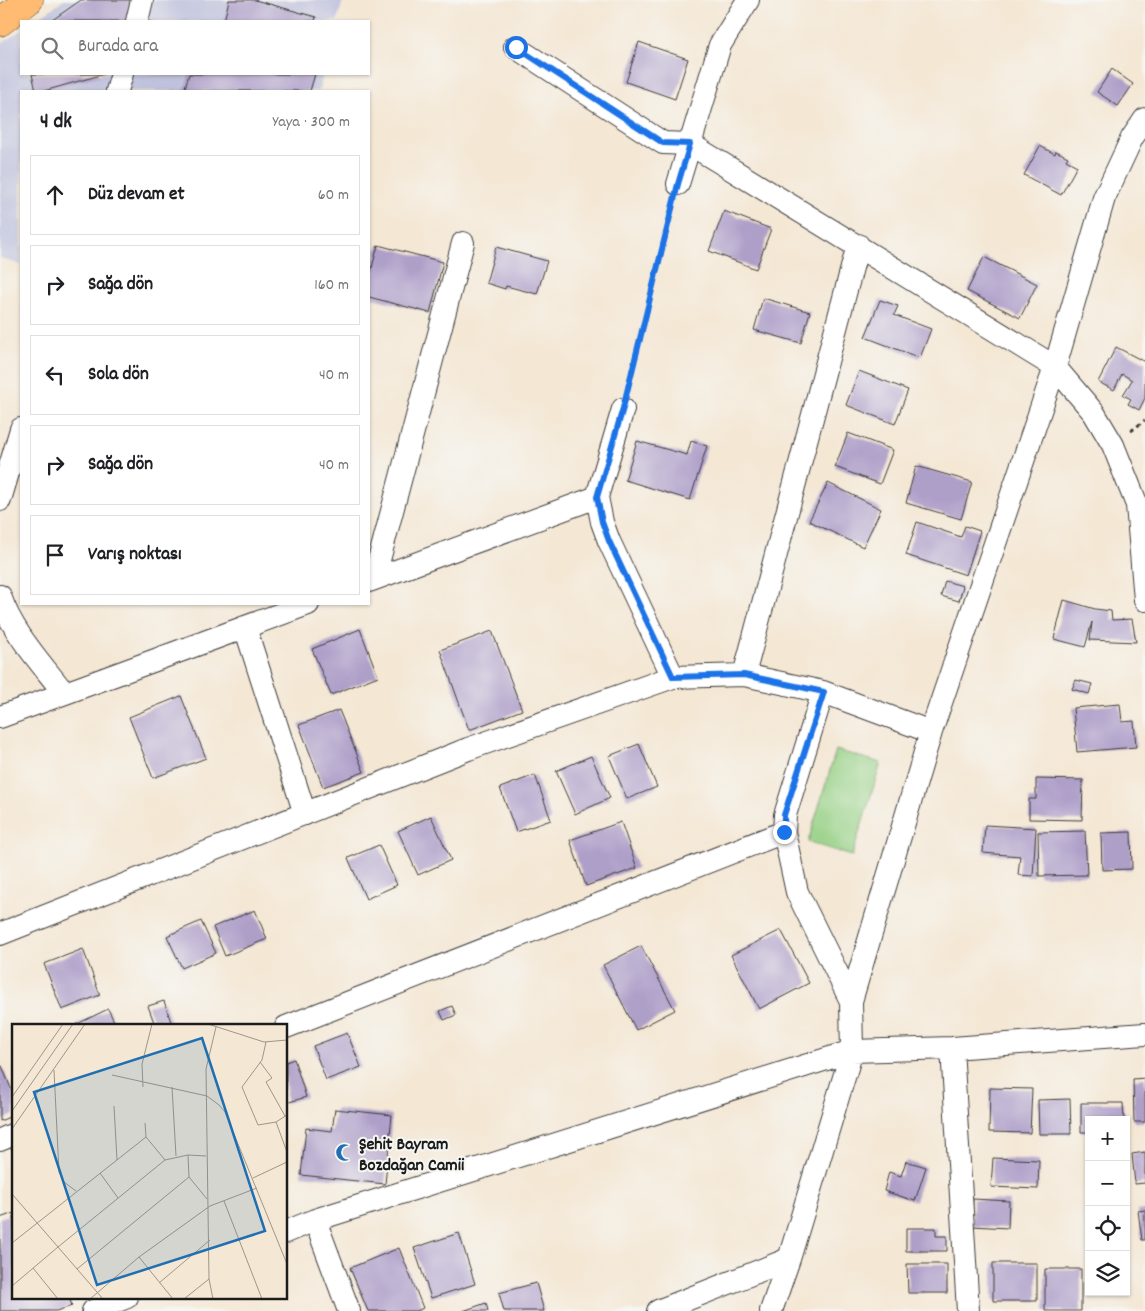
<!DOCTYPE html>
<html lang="tr">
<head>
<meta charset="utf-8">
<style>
	:root { --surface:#fff; --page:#f2f2f2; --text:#202124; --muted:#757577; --line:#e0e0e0 }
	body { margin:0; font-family:Dekko,sans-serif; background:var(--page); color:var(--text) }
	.controls { position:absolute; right:15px; bottom:15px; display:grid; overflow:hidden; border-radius:0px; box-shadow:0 1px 4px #0004 }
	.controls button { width:45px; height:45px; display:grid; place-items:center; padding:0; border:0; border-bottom:1px solid var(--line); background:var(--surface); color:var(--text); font:25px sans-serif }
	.stop { position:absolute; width:15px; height:15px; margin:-11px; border:4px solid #1a73e8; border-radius:50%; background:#fff }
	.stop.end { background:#1a73e8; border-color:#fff; box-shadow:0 1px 5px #0008 }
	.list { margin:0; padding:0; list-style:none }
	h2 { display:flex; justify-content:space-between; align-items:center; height:65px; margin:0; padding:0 20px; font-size:21px }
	h2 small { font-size:16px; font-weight:400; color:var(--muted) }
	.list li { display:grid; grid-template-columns:32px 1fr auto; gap:15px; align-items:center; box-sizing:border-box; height:80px; margin:0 10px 10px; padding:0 10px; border:1px solid var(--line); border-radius:0px }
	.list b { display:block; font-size:19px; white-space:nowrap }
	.list em { font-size:16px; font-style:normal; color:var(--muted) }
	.icon { flex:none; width:28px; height:28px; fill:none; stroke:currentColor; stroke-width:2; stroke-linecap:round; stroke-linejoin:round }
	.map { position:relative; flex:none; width:1145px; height:1311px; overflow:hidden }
	.search { position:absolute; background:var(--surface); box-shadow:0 1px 4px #0004; left:20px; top:20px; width:350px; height:55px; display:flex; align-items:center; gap:12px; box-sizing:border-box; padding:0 18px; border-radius:0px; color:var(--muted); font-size:19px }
	.panel { position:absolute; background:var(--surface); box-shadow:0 1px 4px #0004; left:20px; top:90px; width:350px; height:515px; border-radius:0px }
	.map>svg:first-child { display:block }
	.industrial { fill:#c0c2dd }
	.green { fill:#95d084; stroke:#587650 }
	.building { fill:#ae9fc9 }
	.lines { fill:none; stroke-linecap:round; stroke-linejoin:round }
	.minor-casing { stroke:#3c3a38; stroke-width:24 }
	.trunk-casing { stroke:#3c3a38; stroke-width:29 }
	.path { stroke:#3c3a38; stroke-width:3; stroke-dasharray:4 4; stroke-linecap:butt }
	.minor { stroke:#fff; stroke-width:22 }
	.trunk { stroke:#febb71; stroke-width:28 }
	.route { stroke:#1a73e8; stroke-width:6 }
	.labels { text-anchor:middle; stroke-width:4; stroke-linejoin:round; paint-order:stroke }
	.poi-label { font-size:18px; font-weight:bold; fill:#1c1c1c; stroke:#f6f6f2; text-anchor:start }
	.inset-road { fill:none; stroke:#9e968a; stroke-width:1 }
	.view { fill:#1f6fb2; fill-opacity:0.15; stroke:#1f6fb2; stroke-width:2.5 }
	.inset-edge { fill:none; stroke:#1c1c1c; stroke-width:2.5 }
</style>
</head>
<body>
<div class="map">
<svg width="1145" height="1311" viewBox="0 0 1145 1311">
	<rect width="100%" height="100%" fill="#f6f6f2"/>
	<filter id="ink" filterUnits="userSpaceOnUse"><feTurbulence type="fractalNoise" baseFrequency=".02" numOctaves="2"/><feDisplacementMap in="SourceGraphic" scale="10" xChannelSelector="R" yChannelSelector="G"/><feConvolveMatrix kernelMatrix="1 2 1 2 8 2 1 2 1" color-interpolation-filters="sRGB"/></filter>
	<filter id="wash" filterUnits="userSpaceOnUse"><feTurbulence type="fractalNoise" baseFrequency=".0096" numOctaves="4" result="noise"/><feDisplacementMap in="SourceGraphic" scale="20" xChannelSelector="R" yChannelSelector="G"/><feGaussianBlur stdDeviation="1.12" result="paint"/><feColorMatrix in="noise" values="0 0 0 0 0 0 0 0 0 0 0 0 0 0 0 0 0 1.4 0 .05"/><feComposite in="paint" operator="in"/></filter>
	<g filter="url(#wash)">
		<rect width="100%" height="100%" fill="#f4e7d4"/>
		<path class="industrial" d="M64,0H343L337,21H34Z
			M21,30V74H323L319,91H21V265L0,258V45Z"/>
		<path class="green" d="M836,750L881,763L852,856L808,842Z"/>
		<g id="blocks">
			<path class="building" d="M81,0H136L130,21H51Z
				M229,0H255L316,17L315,21H224Z
				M639,42L688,59L675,99L626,82Z
				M1112,69L1133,84L1118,106L1097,92Z
				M32,74H104L44,91H36Z
				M189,74H315L310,91H184Z
				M1040,146L1055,154L1056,151L1068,157L1066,160L1077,166L1061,195L1024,175Z
				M724,211L771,229L756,269L709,251Z
				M378,245L443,262L430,313L369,297V279Z
				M496,247L547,261L537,294L506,286L505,289L486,283Z
				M984,257L1037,284L1020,318L967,291Z
				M763,298L810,312L801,343L754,330Z
				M880,300L898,306L894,315L931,329L920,358L865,337Z
				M1116,347L1145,362V398L1139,410L1128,404L1131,399L1123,395L1132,380L1122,374L1114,390L1098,382Z
				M859,371L908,390L895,424L846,405Z
				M848,433L893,450L880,484L835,467Z
				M637,441L687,455L691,441L707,446L690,500L625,480Z
				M916,466L972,482L961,519L906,503Z
				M828,483L881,509L863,547L809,521Z
				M917,522L961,537L965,526L980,531L966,575L906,555Z
				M945,581L963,586L959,601L941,596Z
				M1064,600L1095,609L1111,611L1112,620L1132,619L1136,642L1090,640L1092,622L1085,647L1054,639Z
				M360,629L378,676L331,695L312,649Z
				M492,631L522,710L469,730L440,650Z
				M1076,680L1092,684L1089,694L1072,689Z
				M181,696L206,758L153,778L129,717Z
				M1120,704L1122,722L1134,721L1136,747L1077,752L1073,708Z
				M339,710L364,772L323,787L299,725Z
				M639,744L657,787L627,799L609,756Z
				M591,756L610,798L575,814L556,771Z
				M535,775L551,820L516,832L500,788Z
				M1036,779L1083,780L1082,820L1029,819V799H1036Z
				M431,816L451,860L418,875L398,831Z
				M621,822L637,868L586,886L570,840Z
				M985,825L1036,828L1033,876L1018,875L1020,856L983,853Z
				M1085,831L1087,875L1039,876L1038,832Z
				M1131,832L1132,869L1102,870L1101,833Z
				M379,845L397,885L366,899L348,858Z
				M255,910L267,939L225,956L213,927Z
				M201,921L216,953L182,968L167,936Z
				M781,930L809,983L759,1009L731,955Z
				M641,946L675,1010L636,1030L603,965Z
				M83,949L100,995L62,1010L44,964Z
				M164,1001L172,1025H155L148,1006Z
				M452,1006L456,1015L444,1020L440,1011Z
				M108,1009L116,1025H75Z
				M347,1033L361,1067L326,1080L313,1046Z
				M294,1059L306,1097L286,1103V1062Z
				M2,1066L14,1096V1115L0,1121V1067Z
				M1145,1078V1122H1134L1133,1079Z
				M990,1088L1032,1089L1030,1133L989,1132Z
				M1070,1099L1071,1134H1039L1038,1100Z
				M1081,1103H1123L1124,1120H1089V1132H1081Z
				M335,1109L392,1115L385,1184L301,1175L306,1128L332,1131Z
				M1145,1152V1183L1135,1184L1132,1154Z
				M993,1158L1039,1160L1038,1189L991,1187Z
				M906,1161L926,1167L915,1201L884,1191L889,1172L901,1176Z
				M973,1199L1009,1201L1008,1228L972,1226Z
				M1145,1210V1240H1142L1138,1211Z
				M14,1213V1297H69L72,1306L56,1311H0V1218Z
				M906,1228H936V1236H947V1251H906Z
				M459,1233L475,1284L431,1298L414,1248Z
				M399,1248L423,1308L417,1311H368L350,1268Z
				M993,1263H1037V1301H993Z
				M907,1264H947V1293H908Z
				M1045,1269H1081V1311H1045Z
				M536,1283L544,1311H504L499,1293Z
				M486,1303L488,1311H463Z"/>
		</g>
	</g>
	<g filter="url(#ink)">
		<use href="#blocks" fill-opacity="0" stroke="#3c3a38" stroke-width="1"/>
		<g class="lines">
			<defs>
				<path id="minor" d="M137,21L142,0
					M515,47L663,143L690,144L1055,367L1094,413L1113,445L1137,505L1145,600
					M117,91L122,74
					M678,184L720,45L748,0
					M623,409L597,497L602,522L609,541L673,677
					M0,500L21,429
					M374,579L463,243
					M369,581L597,497
					M0,596C12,632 41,663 64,693
					M245,627L305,814
					M744,675L858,245
					M823,692L785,815L784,832L797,892L851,1001
					M0,717L308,604
					M0,934L468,749L673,677L744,675L823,692L931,732
					M286,1027L784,832
					M952,1048L968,1311
					M0,1140L14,1134
					M315,1220L349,1311
					M286,1232L315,1220L852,1051L952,1048L1145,1034
					M93,1311L127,1297
					M658,1311L789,1259
					M771,1311L789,1259L852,1051L851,1001L931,732L1055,367L1104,198L1132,138L1145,119"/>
				<path id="trunk" d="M0,22L29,0"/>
			</defs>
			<use href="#minor" class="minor-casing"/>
			<use href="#trunk" class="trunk-casing"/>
			<path class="path" d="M628,388L673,205
				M1131,431L1145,420"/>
			<use href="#minor" class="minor"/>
			<use href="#trunk" class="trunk"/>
		</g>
	</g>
	<g class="lines" filter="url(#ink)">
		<path class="route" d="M516,47L663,143L690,144L678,184L623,408L597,497L602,522L609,541L673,677L744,675L824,692L784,815V832"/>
	</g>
	<defs>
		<symbol id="mosque-bare" viewBox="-9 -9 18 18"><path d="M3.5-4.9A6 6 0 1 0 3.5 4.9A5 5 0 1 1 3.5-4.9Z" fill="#1f6fb2" stroke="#f6f6f2" stroke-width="2.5" paint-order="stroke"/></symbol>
	</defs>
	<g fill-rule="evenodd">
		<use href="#mosque-bare" x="332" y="1140" width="25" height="25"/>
	</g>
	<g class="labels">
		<g class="poi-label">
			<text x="359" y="1149">Şehit Bayram<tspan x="359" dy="21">Bozdağan Camii</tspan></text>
		</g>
	</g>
	<g transform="translate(12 1024)">
		<rect width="275" height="275" fill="#f4e7d4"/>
		<path class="inset-road" d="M196,0L252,18L275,16M254,18L250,36L230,63L246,101L264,98L275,91M248,38L260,54L254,58L273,92M42,46L47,148L52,158L64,167M100,51L195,72L207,81L213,88L275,240M131,63L130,40L140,0M160,63L164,132M0,73L51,0M102,82L105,136M0,87L61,0M264,98L275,128M133,99L134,113L153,136M0,105L73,0M176,131L177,153L195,175M88,149L106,174M241,154L275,138M0,170L46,223L153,136L176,131L194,132M212,177L250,275M0,219L134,113M127,233L161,275M21,244L46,275M65,245L177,153M147,259L198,216M0,262L46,223L91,275M78,275L127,233L198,182L245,164M172,275L197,255M201,275L197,255L194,45L204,3"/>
		<path class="view" d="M190,14L253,207L85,261L22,68Z"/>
		<rect width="275" height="275" class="inset-edge"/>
	</g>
</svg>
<div class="controls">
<button>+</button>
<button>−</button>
<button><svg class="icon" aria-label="locate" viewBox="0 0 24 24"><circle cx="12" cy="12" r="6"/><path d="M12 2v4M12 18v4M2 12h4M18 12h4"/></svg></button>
<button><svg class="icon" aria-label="layers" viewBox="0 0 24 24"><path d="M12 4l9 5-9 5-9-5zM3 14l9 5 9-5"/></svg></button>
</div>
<div class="stop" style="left:516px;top:47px"></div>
<div class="stop end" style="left:784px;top:832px"></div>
<div class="search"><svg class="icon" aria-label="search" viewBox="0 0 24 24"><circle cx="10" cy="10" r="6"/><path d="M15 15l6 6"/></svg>Burada ara</div>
<section class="panel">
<h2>4 dk<small>Yaya · 300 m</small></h2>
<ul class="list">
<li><svg class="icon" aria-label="ahead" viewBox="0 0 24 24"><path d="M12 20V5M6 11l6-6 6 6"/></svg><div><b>Düz devam et</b></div><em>60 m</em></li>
<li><svg class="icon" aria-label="right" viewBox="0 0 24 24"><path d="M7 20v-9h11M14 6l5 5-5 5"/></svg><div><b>Sağa dön</b></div><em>160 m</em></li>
<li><svg class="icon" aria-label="left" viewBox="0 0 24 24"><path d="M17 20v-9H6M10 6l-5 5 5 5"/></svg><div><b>Sola dön</b></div><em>40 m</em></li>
<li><svg class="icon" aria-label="right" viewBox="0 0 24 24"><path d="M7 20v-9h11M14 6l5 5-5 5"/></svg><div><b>Sağa dön</b></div><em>40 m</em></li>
<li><svg class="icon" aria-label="arrive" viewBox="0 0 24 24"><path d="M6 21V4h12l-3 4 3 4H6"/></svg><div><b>Varış noktası</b></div></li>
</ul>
</section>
</div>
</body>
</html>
